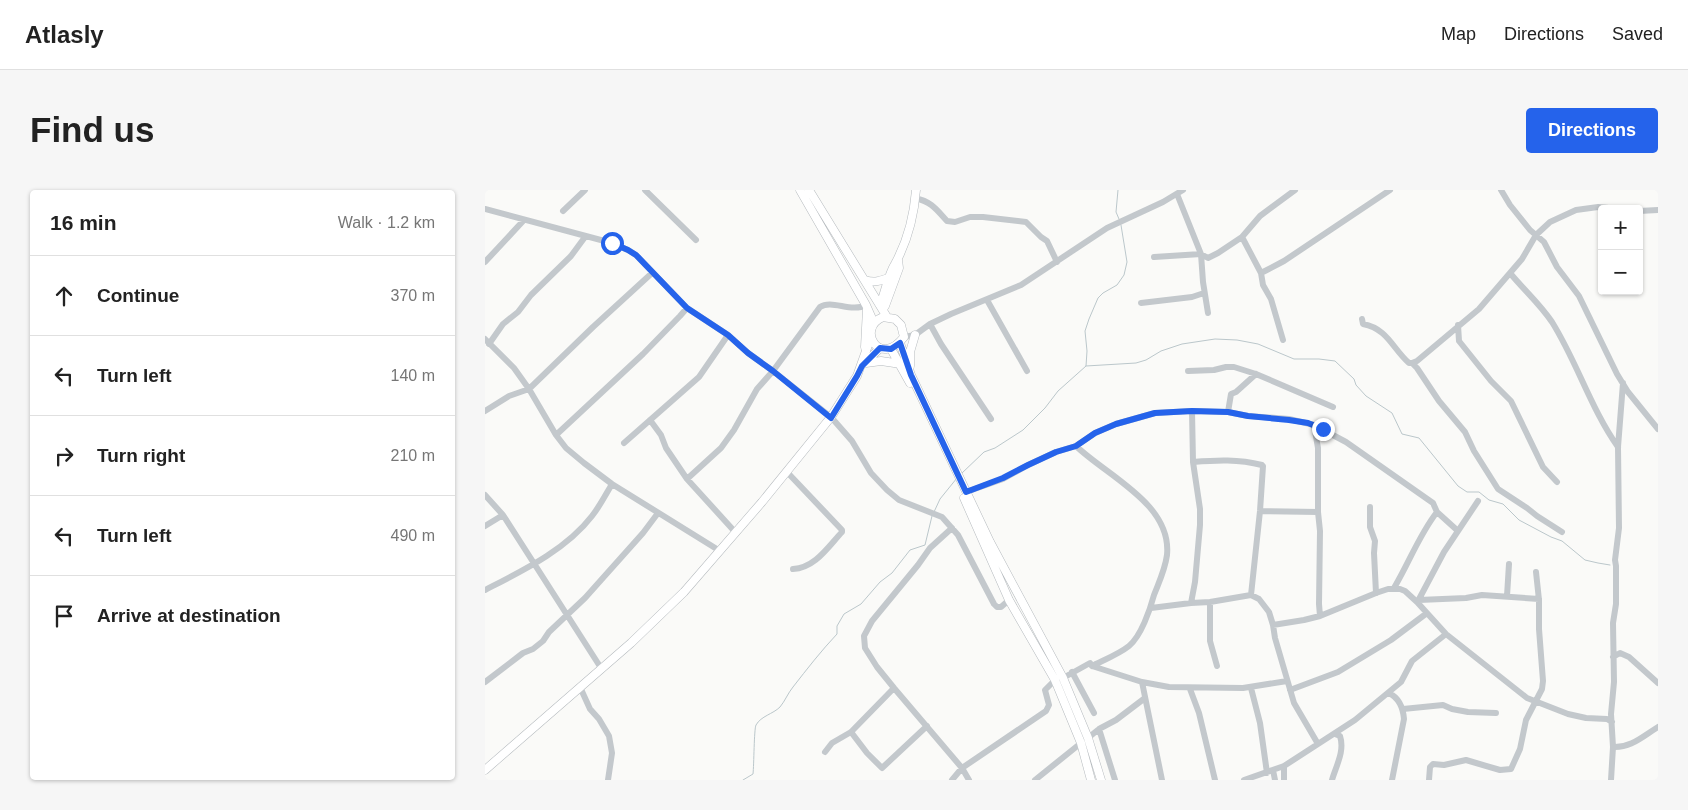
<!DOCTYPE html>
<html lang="en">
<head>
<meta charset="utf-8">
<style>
	:root { --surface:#fff; --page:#f6f6f6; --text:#222; --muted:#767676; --line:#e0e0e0; --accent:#2563eb }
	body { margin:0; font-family:Helvetica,sans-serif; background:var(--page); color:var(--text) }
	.controls { position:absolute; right:15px; top:15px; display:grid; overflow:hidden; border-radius:5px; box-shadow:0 1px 4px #0004 }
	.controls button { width:45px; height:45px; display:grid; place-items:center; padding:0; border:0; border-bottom:1px solid var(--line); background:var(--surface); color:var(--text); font:25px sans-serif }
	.stop { position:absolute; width:15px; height:15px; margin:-11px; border:4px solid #2563eb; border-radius:50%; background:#fff }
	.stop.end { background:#2563eb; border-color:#fff; box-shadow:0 1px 5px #0008 }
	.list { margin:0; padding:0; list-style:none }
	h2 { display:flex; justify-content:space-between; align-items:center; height:65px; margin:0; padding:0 20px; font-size:21px }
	h2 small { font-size:16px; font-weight:400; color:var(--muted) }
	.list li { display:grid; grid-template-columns:32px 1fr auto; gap:15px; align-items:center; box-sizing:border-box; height:80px; padding:0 20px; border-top:1px solid var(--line) }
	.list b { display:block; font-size:19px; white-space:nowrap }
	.list em { font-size:16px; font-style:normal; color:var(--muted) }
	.icon { flex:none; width:28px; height:28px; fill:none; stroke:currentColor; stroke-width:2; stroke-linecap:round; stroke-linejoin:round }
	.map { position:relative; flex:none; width:1173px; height:590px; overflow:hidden; border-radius:5px }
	header { display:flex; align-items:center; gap:30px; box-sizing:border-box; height:70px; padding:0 25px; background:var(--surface); border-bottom:1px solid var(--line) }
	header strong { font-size:24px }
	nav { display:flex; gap:28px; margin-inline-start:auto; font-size:18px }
	.intro { display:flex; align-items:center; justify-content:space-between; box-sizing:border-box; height:120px; padding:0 30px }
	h1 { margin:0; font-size:35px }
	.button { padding:12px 22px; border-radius:5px; background:var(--accent); color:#fff; font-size:18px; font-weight:700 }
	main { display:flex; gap:30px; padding:0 30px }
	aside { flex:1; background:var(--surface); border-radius:5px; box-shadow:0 1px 4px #0004 }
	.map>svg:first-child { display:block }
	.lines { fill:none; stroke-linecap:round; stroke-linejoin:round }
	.stream { stroke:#bbc7cb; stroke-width:1 }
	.major-casing { stroke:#b5babe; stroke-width:9 }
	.minor { stroke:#c3c8cc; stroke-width:6 }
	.major { stroke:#fff; stroke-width:8 }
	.route { stroke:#2563eb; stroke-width:6 }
</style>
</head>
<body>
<header>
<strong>Atlasly</strong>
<nav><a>Map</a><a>Directions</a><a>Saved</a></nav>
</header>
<div class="intro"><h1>Find us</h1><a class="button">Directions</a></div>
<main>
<aside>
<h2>16 min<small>Walk · 1.2 km</small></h2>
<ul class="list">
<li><svg class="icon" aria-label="ahead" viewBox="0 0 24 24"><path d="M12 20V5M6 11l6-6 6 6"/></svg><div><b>Continue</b></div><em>370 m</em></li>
<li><svg class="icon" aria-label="left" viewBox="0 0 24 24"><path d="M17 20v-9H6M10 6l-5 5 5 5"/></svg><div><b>Turn left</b></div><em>140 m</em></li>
<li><svg class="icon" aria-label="right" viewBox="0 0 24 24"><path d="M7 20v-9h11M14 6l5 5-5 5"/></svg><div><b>Turn right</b></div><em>210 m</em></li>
<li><svg class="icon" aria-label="left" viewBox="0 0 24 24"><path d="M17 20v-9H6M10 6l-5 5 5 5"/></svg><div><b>Turn left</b></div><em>490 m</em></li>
<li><svg class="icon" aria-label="arrive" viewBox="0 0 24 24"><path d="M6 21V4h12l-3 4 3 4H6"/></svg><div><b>Arrive at destination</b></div></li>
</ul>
</aside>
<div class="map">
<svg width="1173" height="590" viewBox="0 0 1173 590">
	<rect width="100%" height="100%" fill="#fafaf8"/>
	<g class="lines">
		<path class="stream" d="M633,0L631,22L634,29
			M601,176L651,173L661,170L676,161L697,154L730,149L752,150L773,154L809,169H834L850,171L869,189L871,195L881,206L907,223L917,244L934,248L973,296L982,302H994L1004,310L1018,314L1034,330L1066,347L1077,351L1100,370L1113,373L1125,375
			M476,284L499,262L510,258L538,240L560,218L573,201L601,176L602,161L600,141L604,129L613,108L618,103L632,95L639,85L642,72L636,35
			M449,322L455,309L472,288
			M258,590L268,584C269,575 269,539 271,535C276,526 288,524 295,517C300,511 303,503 308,497C322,479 336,461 352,444V436L359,424L376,414L395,392L407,383L425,360L440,355L447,326"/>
		<defs>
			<path id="major" d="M315,0L381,115L389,133
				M324,0L402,127
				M380,90C389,93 396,91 405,87
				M395,115C400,103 403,85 410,74C422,52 429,26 431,0
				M400,116L414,78L413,70
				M398,127L410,129L416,135L419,147C394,179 371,138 398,127Z
				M415,153L426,185L505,352L578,488L603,548L616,590
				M380,157L382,119
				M406,159L425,193
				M380,173L395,158
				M381,173L396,171L416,174
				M425,176V162L430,145
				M479,308L524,410L570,490L596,553L606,590
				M0,580L146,453L199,402L277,312L346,227L372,186L386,147"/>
		</defs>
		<use href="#major" class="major-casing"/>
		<path class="minor" d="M160,0L211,50
			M1016,0L1025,15L1045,40L1059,52L1072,77L1094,106L1132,184L1143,202L1173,239
			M692,4L716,64L718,92L723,123
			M430,8C447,12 451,19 462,31L470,32L485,27H498L541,32L556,47L562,51L572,72
			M0,19L127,53L143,60L151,65L202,118L243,145L263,163L288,181L346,227L367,251L386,283L402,300L414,310L457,327L473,345L509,414L512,417H516L524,410
			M78,21L100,0
			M1154,21L1173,20
			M757,47L776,83L778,95L786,109L798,150
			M669,67L716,64L723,68L733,63L757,47L775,26L810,0
			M0,72L39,30
			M776,83L799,71L905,0
			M1025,83C1039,100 1055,114 1067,132C1092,172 1106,219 1133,257
			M502,110L542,181
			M656,113L707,107L719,103
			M877,129L878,134C903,139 907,158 924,173H927L932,178L954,211L980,242L989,261L1013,299L1042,318L1052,326L1077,342
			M445,134L456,154L506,229
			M973,135L974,151L1006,191L1026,211L1058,277L1072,292
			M419,147L430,145L445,134L466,124L536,95L622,38L678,12L698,0
			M0,149L29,178L44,199L71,245L81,258L99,273L127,294L235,361
			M4,154L18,134L33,122L46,105L86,66L100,47
			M927,173L932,171L994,119L1037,69L1051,45L1065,32L1091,20L1113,17L1134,19
			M703,181L729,180L741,177H749L771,184L848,217
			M0,221L24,206L44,199L108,137L167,83
			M743,222L746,204L751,202L771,184
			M165,230L176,245L181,258L202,289L251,343
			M829,235L833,258V322L835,341L834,414L835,426
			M71,245L158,164L195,126L202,118
			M139,253L214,187L243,145
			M591,256C622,286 687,314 682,365C680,380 674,392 669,405C665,420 656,446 644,456C634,464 619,470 607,476
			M708,272C732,270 753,269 777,275L778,276L775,321L766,405
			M302,282L357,340V342C343,357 330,378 308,379
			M202,289L236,258L249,240L272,199L288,181L335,117C347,109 366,123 381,115
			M481,302L518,289L543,275L571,262L591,256L610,243L631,234L670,223L707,221L743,222L763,226L804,229L829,235L861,252L948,313L952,322L973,341
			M0,305L18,325L116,478
			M885,317V337L890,351L889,363L891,403
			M775,321L833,322
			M0,336L18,325
			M467,338L445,358L433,375L387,431L379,446L380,458L392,477L409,498L477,578L484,590
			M909,398C924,373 934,345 952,322
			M0,400C37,381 81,360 107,326C115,316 121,304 127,294
			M1022,406L1024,374
			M934,410L981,408L997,405L1054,409
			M933,411L959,362L993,311
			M725,412V451L732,476
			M706,413L710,392L715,335V319L708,272L707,221
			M666,418L706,413L725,412L766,405L774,409L784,422L788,435L790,448L809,513L833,554
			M788,435L819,430L835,426L891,403L903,399H915L920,401L932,412L961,444L1042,508L1083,524L1101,528L1122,529L1127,532
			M1128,467L1135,463L1144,467L1173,493
			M587,482L609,523
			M578,488L605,473L607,476L657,492L684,497L758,498L802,491
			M0,492L38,463L48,459L58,451L64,442L100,408L158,343L173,323
			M657,492L677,590
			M95,497L105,519L114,529L124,546L127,563L123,590
			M766,498L775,533L782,583
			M705,499L714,523L730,590
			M805,500L853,482L906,450L942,423
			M904,503C914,508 918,517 919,529L907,590
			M918,519L958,515L967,519L983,522L1011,523
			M614,539L630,590
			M366,542L382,563L397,578L442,536
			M603,548L614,539L631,530L660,508
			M1128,557C1146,558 1158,546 1173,537
			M340,562L347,553L366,542L409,498
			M788,580L790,590
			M467,590L477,578L561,521L564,515L560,500L570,490
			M550,590L596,553
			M759,590L799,576L870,530L916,492L927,471L961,444
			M799,590V576
			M847,590C851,576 860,561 855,546L850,544
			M944,590L945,577L948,574L959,575L981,570L1015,580L1026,579L1035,559L1041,530L1057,499L1058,491L1054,439V410L1051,382
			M1126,590L1128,557L1126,524L1129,492L1128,433L1131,414V376L1130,370L1134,338L1133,257L1138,193"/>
		<use href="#major" class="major"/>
	</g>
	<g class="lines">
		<path class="route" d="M127,53L143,60L151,65L202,118L243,145L263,163L288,181L346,228L372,186L377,176L395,158L406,159L415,153L426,185L481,302L518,288L543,275L571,262L591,256L610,243L631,234L670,223L707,221L743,222L763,226L804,230L823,233L838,239"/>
	</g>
</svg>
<div class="controls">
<button>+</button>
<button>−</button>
</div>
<div class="stop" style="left:127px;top:53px"></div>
<div class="stop end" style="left:838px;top:239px"></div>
</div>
</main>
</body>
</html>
